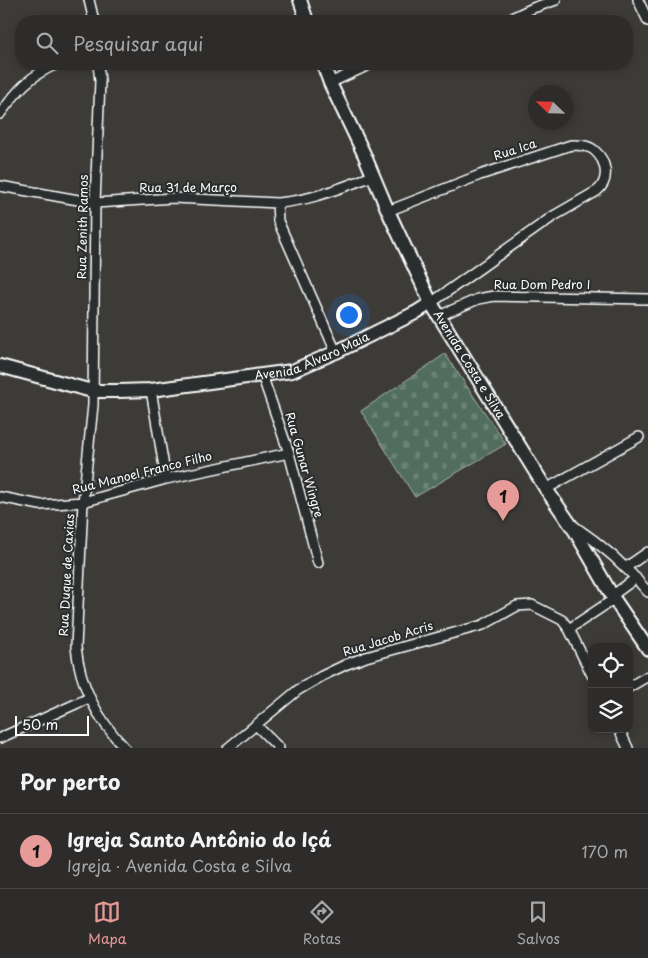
<!DOCTYPE html>
<html lang="pt">
<head>
<meta charset="utf-8">
<style>
	:root { --surface:#2e2c2a; --page:#363432; --text:#f1f3f6; --muted:#a7a7a8; --line:#494847; --accent:#e69b98 }
	body { margin:0; font-family:"Playpen Sans",sans-serif; background:var(--page); color:var(--text) }
	.controls { position:absolute; right:15px; bottom:15px; display:grid; overflow:hidden; border-radius:10px; box-shadow:0 2px 8px #0003 }
	.controls button { width:45px; height:45px; display:grid; place-items:center; padding:0; border:0; border-bottom:1px solid var(--line); background:var(--surface); color:var(--text); font:25px sans-serif }
	.compass { position:absolute; left:528px; top:85px; width:45px; height:45px; border-radius:50%; background:var(--surface); box-shadow:0 2px 8px #0003; rotate:293deg }
	.scale { position:absolute; left:15px; bottom:12px; width:74px; box-sizing:border-box; padding-left:5px; border:2px solid #fff; border-top:0; font-size:14px; line-height:18px; white-space:nowrap; color:#fff; -webkit-text-stroke:4px #2a2d2e; paint-order:stroke }
	.you { position:absolute; left:348px; top:314px; width:18px; height:18px; margin:-12px; border:4px solid #fff; border-radius:50%; background:#1a73e8; box-shadow:0 0 0 8px #1a73e833 }
	.badge { display:grid; place-items:center; width:32px; height:32px; border-radius:50%; background:var(--accent); color:#111; font-size:16px; font-weight:700 }
	.pin { position:absolute; translate:-50% -41px; filter:drop-shadow(0 1px 2px #0008) }
	.pin::after { content:''; position:absolute; top:26px; width:18px; height:15px; background:inherit; clip-path:polygon(0 0,100% 0,50% 100%) }
	.list { margin:0; padding:0; list-style:none }
	h2 { display:flex; justify-content:space-between; align-items:center; height:65px; margin:0; padding:0 20px; font-size:21px }
	h2 small { font-size:16px; font-weight:400; color:var(--muted) }
	.list li { display:grid; grid-template-columns:32px 1fr auto; gap:15px; align-items:center; box-sizing:border-box; height:75px; padding:0 20px; border-top:1px solid var(--line) }
	.list b { display:block; font-size:19px; white-space:nowrap }
	.list p { margin:0; font-size:16px; white-space:nowrap; color:var(--muted) }
	.list em { font-size:16px; font-style:normal; color:var(--muted) }
	.icon { flex:none; width:28px; height:28px; fill:none; stroke:currentColor; stroke-width:2; stroke-linecap:round; stroke-linejoin:round }
	.map { position:relative; flex:none; width:648px; height:748px; overflow:hidden }
	.search { position:absolute; background:var(--surface); box-shadow:0 2px 8px #0003; left:15px; right:15px; top:15px; height:55px; display:flex; align-items:center; gap:12px; box-sizing:border-box; padding:0 18px; border-radius:20px; color:var(--muted); font-size:19px }
	.sheet { height:140px; background:var(--surface) }
	nav { display:flex; justify-content:space-around; align-items:center; box-sizing:border-box; height:70px; border-top:1px solid var(--line); background:var(--surface); font-size:14px; color:var(--muted) }
	nav a { display:grid; justify-items:center; gap:2px }
	nav .on { color:var(--accent) }
	.map>svg:first-child { display:block }
	.cemetery { fill:url(#cemetery-stones); stroke:#a8b6ae }
	.lines { fill:none; stroke-linecap:round; stroke-linejoin:round }
	.street-casing { stroke:#fff; stroke-width:12 }
	.secondary-casing { stroke:#fff; stroke-width:16 }
	.street { stroke:#2a2d2e; stroke-width:9 }
	.secondary { stroke:#2a2d2e; stroke-width:12 }
	.labels { text-anchor:middle; stroke-width:4; stroke-linejoin:round; paint-order:stroke }
	.street-label { font-size:12px; fill:#fff; stroke:#2a2d2e }
</style>
</head>
<body>
<div class="map">
<svg width="648" height="748" viewBox="0 0 648 748">
	<defs>
		<pattern id="cemetery-stones" width="16" height="16" patternUnits="userSpaceOnUse" patternTransform="scale(1.25)"><rect width="16" height="16" fill="#516d5d"/><path d="M2 7V4a2 2 0 0 1 4 0v3zM10 15v-3a2 2 0 0 1 4 0v3z" fill="#6b8375"/></pattern>
	</defs>
	<rect width="100%" height="100%" fill="#3d3b38"/>
	<filter id="ink" filterUnits="userSpaceOnUse"><feTurbulence type="fractalNoise" baseFrequency=".02" numOctaves="2"/><feDisplacementMap in="SourceGraphic" scale="10" xChannelSelector="R" yChannelSelector="G"/><feConvolveMatrix kernelMatrix="1 2 1 2 8 2 1 2 1" color-interpolation-filters="sRGB"/></filter>
	<g filter="url(#ink)">
		<path class="cemetery" d="M445,354L506,444L415,497L361,411Z"/>
		<g class="lines">
			<defs>
				<path id="street" d="M89,0L94,21
					M638,0L648,21
					M507,20L533,8L556,0
					M98,64L100,81L95,203L93,405L83,502L76,647C80,686 98,720 125,748
					M330,83L371,64
					M0,114C17,91 30,75 57,64
					M0,186L95,203L174,198L277,203C311,201 342,187 373,176
					M277,203L278,221L336,352
					M388,211L480,175L571,145C579,145 588,145 594,150C607,161 610,180 597,191L552,217L431,303
					M439,316L478,299L494,296L648,299
					M262,375L289,453L318,563
					M151,390L166,479
					M546,489L639,437
					M0,497L40,505L83,502L166,479L289,453
					M574,526C601,544 627,567 648,592
					M625,568L648,552
					M613,595L636,578
					M569,629L614,599
					M629,687L648,676
					M256,725L279,748
					M619,729L628,748
					M0,738L89,698
					M228,748L298,690L322,676L347,664L366,657L483,625L517,606L532,605L562,620L569,629L592,675"/>
				<g id="secondary">
					<path d="M300,0L307,21"/>
					<path id="s1" d="M323,64L330,83L364,154L388,211L431,303L546,489L575,531L614,599L648,649"/>
					<path id="s2" d="M0,366L92,391H119L151,390L292,371L336,352L415,313L431,303"/>
				</g>
			</defs>
			<use href="#street" class="street-casing"/>
			<use href="#secondary" class="secondary-casing"/>
			<use href="#street" class="street"/>
			<use href="#secondary" class="secondary"/>
		</g>
	</g>
	<g class="labels">
		<g class="street-label">
			<text transform="translate(515 150) rotate(-18)" y="4">Rua Ica</text>
			<text x="188" y="192">Rua 31 de Março</text>
			<text transform="translate(83 227) rotate(-89)" y="4">Rua Zenith Ramos</text>
			<text x="542" y="289">Rua Dom Pedro I</text>
			<text dy="4" stroke="none"><textPath href="#s2" startOffset="320">Avenida Álvaro Maia</textPath></text>
			<text dy="4" stroke="none"><textPath href="#s1" startOffset="335">Avenida Costa e Silva</textPath></text>
			<text transform="translate(304 465) rotate(74)" y="4">Rua Gunar Wingre</text>
			<text transform="translate(142 473) rotate(-14)" y="4">Rua Manoel Franco Filho</text>
			<text transform="translate(67 575) rotate(-87)" y="4">Rua Duque de Caxias</text>
			<text transform="translate(388 639) rotate(-17)" y="4">Rua Jacob Acris</text>
		</g>
	</g>
</svg>
<div class="controls">
<button><svg class="icon" aria-label="locate" viewBox="0 0 24 24"><circle cx="12" cy="12" r="6"/><path d="M12 2v4M12 18v4M2 12h4M18 12h4"/></svg></button>
<button><svg class="icon" aria-label="layers" viewBox="0 0 24 24"><path d="M12 4l9 5-9 5-9-5zM3 14l9 5 9-5"/></svg></button>
</div>
<svg class="compass" viewBox="-18 -18 36 36"><path d="M0-13l5 13h-10z" fill="#e53935"/><path d="M0 13l5-13h-10z" fill="#a7a7a8"/></svg>
<div class="scale">50 m</div>
<div class="you"></div>
<div class="pin badge" style="left:503px;top:521px">1</div>
<div class="search"><svg class="icon" aria-label="search" viewBox="0 0 24 24"><circle cx="10" cy="10" r="6"/><path d="M15 15l6 6"/></svg>Pesquisar aqui</div>
</div>
<section class="sheet">
<h2>Por perto<small></small></h2>
<ul class="list">
<li><span class="badge">1</span><div><b>Igreja Santo Antônio do Içá</b><p>Igreja · Avenida Costa e Silva</p></div><em>170 m</em></li>
</ul>
</section>
<nav>
<a class="on"><svg class="icon" aria-label="map" viewBox="0 0 24 24"><path d="M3 6l6-2 6 2 6-2v14l-6 2-6-2-6 2zM9 4v14M15 6v14"/></svg>Mapa</a>
<a><svg class="icon" aria-label="directions" viewBox="0 0 24 24"><path d="M12 3l9 9-9 9-9-9zM9 14v-3h6M13 9l2 2-2 2"/></svg>Rotas</a>
<a><svg class="icon" aria-label="saved" viewBox="0 0 24 24"><path d="M7 4h10v16l-5-4-5 4z"/></svg>Salvos</a>
</nav>
</body>
</html>
